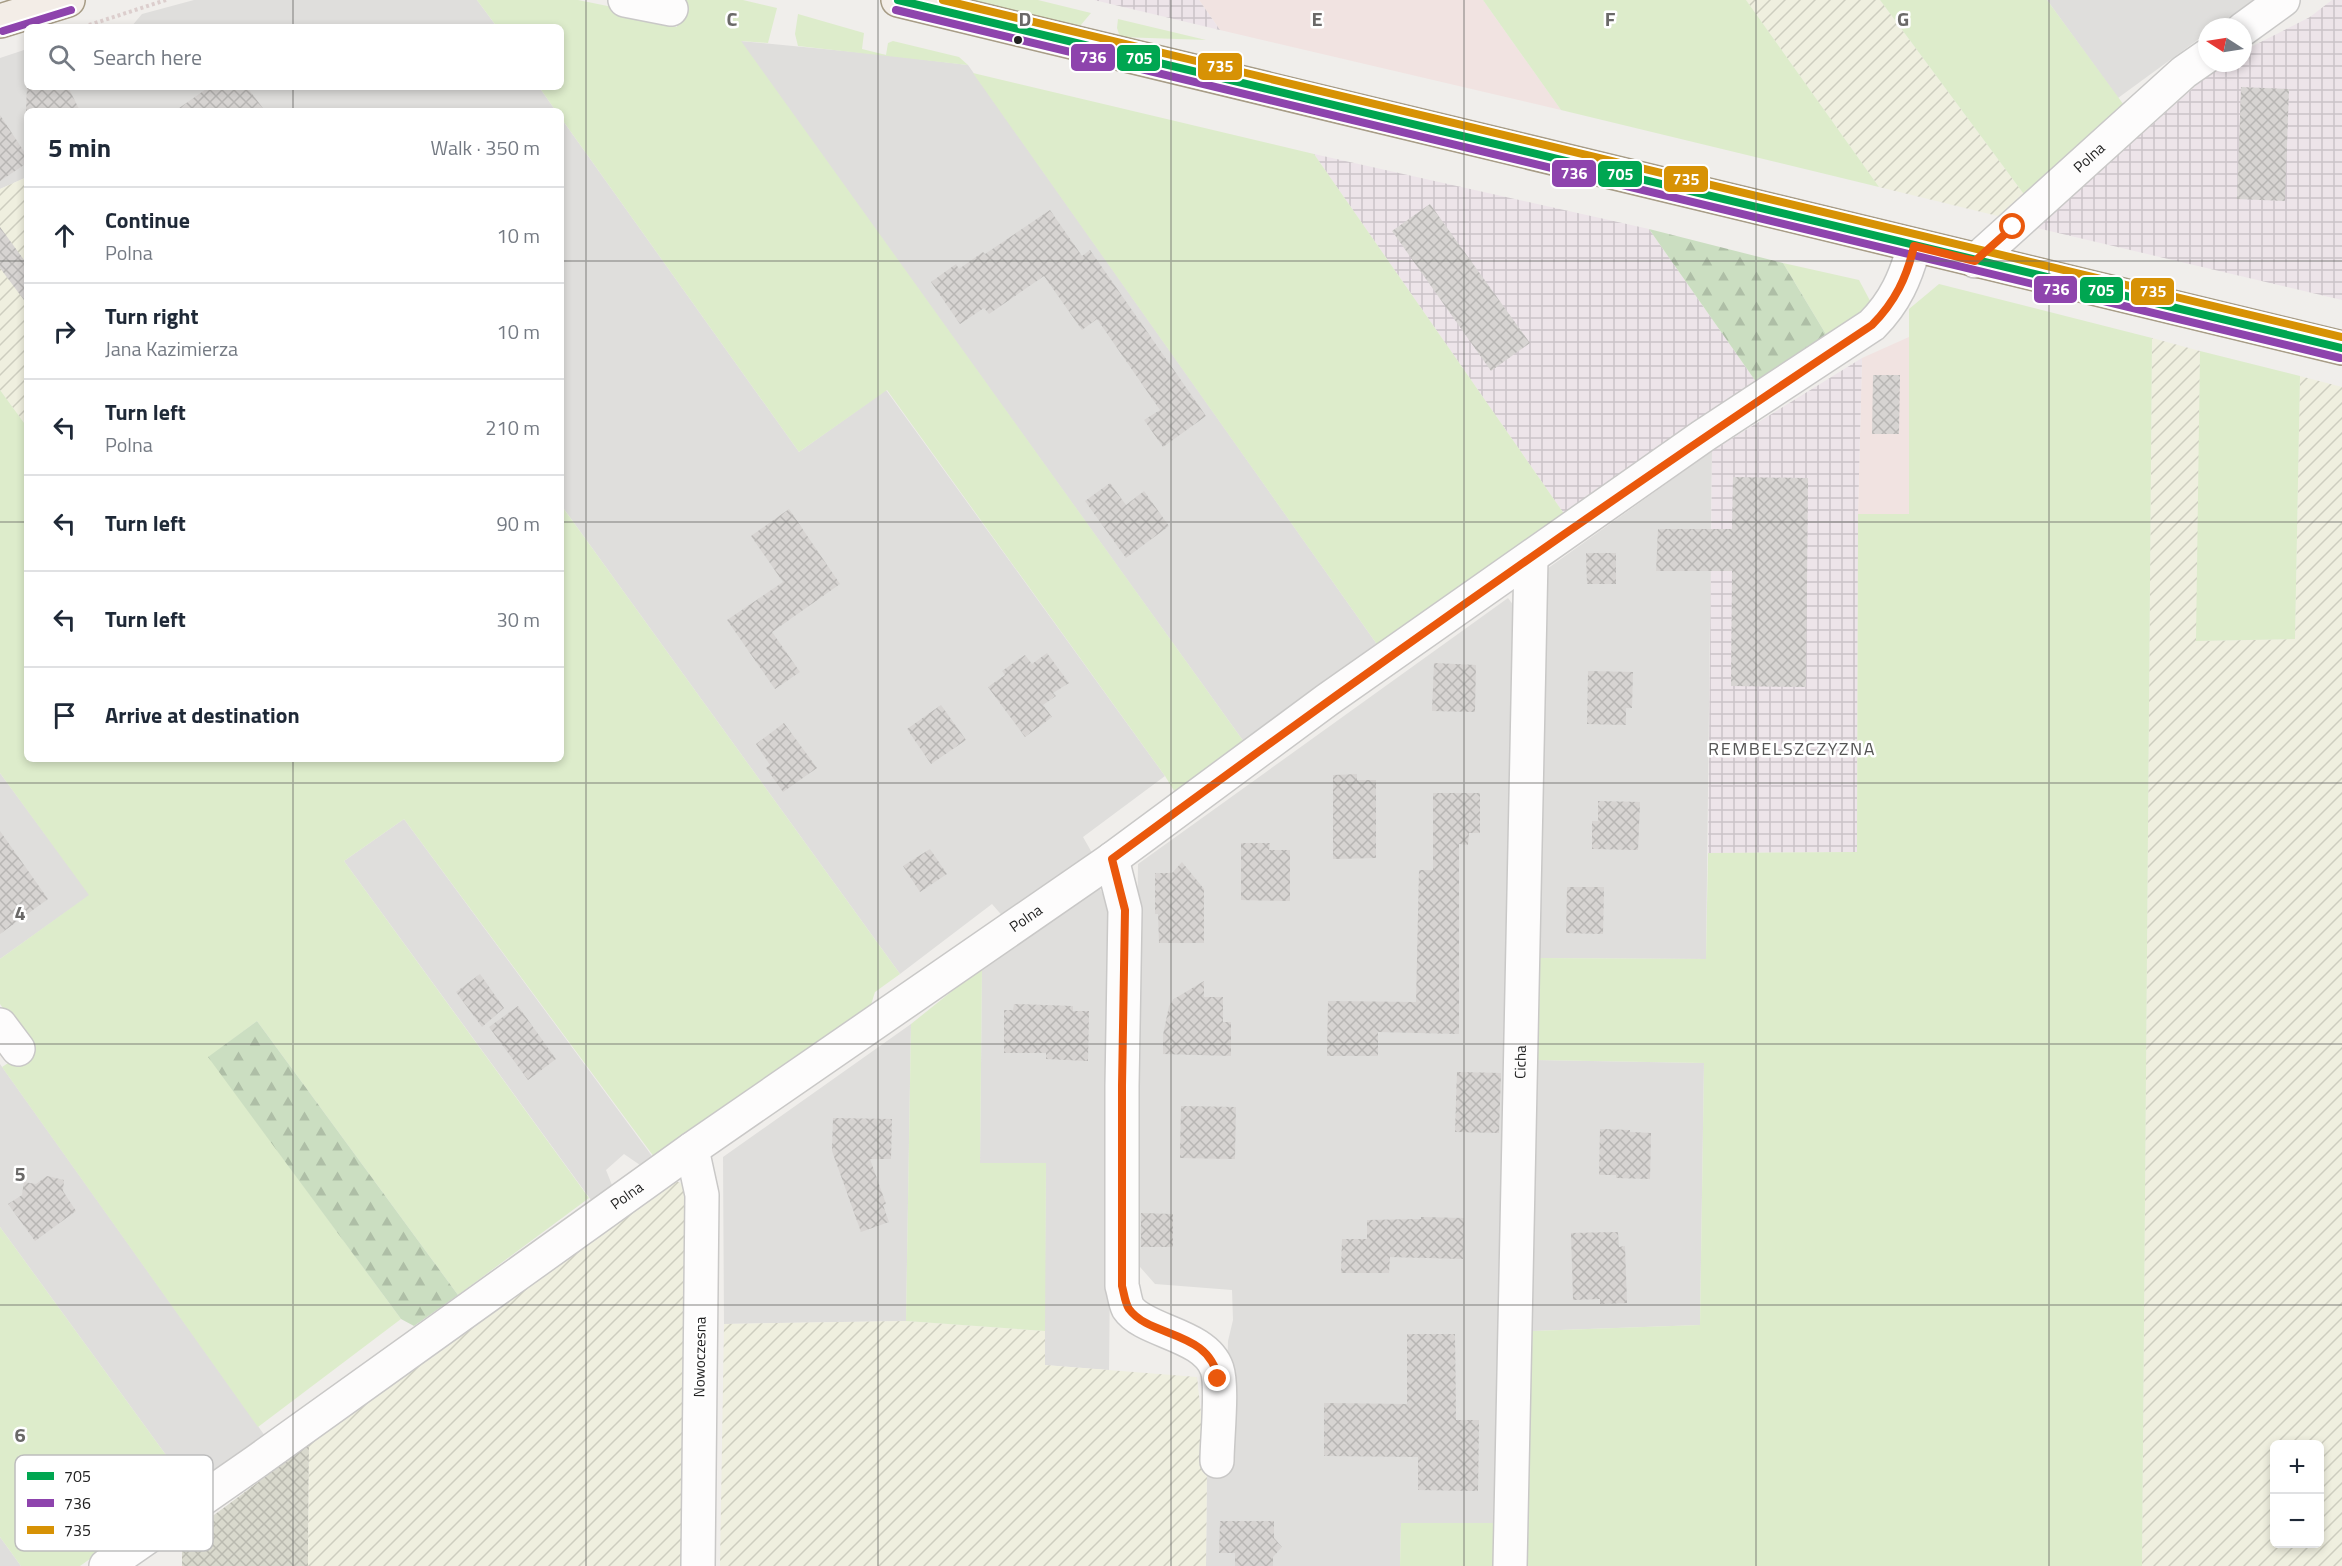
<!DOCTYPE html>
<html lang="en">
<head>
<meta charset="utf-8">
<style>
	:root { --surface:#fff; --page:#f6f6f7; --text:#1f2937; --muted:#747a83; --line:#e0e1e3 }
	body { margin:0; font-family:"Titillium Web",sans-serif; background:var(--page); color:var(--text) }
	.controls { position:absolute; right:18px; bottom:18px; display:grid; overflow:hidden; border-radius:9px; box-shadow:0 3px 9px #0003 }
	.controls button { width:54px; height:54px; display:grid; place-items:center; padding:0; border:0; border-bottom:2px solid var(--line); background:var(--surface); color:var(--text); font:30px sans-serif }
	.compass { position:absolute; left:2198px; top:18px; width:54px; height:54px; border-radius:50%; background:var(--surface); box-shadow:0 3px 9px #0003; rotate:282deg }
	.stop { position:absolute; width:18px; height:18px; margin:-14px; border:4px solid #ea580c; border-radius:50%; background:#fff }
	.stop.end { background:#ea580c; border-color:#fff; box-shadow:0 2px 6px #0008 }
	.list { margin:0; padding:0; list-style:none }
	h2 { display:flex; justify-content:space-between; align-items:center; height:78px; margin:0; padding:0 24px; font-size:26px }
	h2 small { font-size:20px; font-weight:400; color:var(--muted) }
	.list li { display:grid; grid-template-columns:39px 1fr auto; gap:18px; align-items:center; box-sizing:border-box; height:96px; padding:0 24px; border-top:2px solid var(--line) }
	.list b { display:block; font-size:22px; white-space:nowrap }
	.list p { margin:0; font-size:20px; white-space:nowrap; color:var(--muted) }
	.list em { font-size:20px; font-style:normal; color:var(--muted) }
	.icon { flex:none; width:33px; height:33px; fill:none; stroke:currentColor; stroke-width:2; stroke-linecap:round; stroke-linejoin:round }
	.map { position:relative; flex:none; width:2342px; height:1566px; overflow:hidden }
	.search { position:absolute; background:var(--surface); box-shadow:0 3px 9px #0003; left:24px; top:24px; width:540px; height:66px; display:flex; align-items:center; gap:15px; box-sizing:border-box; padding:0 21px; border-radius:9px; color:var(--muted); font-size:22px }
	.panel { position:absolute; background:var(--surface); box-shadow:0 3px 9px #0003; left:24px; top:108px; width:540px; height:654px; border-radius:9px }
	.map>svg:first-child { display:block }
	.residential { fill:#dfdedc }
	.commercial { fill:#f1e3e1 }
	.industrial { fill:url(#industrial-grid) }
	.construction { fill:url(#construction-cross-hatch) }
	.farmland { fill:url(#farmland-furrows); fill-rule:evenodd }
	.grass { fill:#ddeccb }
	.forest { fill:url(#forest-firs) }
	.building { fill:url(#building-cross-hatch) }
	.lines { fill:none; stroke-linecap:round; stroke-linejoin:round }
	.minor-casing { stroke:#c9c8c7; stroke-width:36 }
	.major-casing { stroke:#a79c86; stroke-width:36 }
	.path { stroke:#dccecd; stroke-width:4; stroke-dasharray:3 3; stroke-linecap:butt }
	.minor { stroke:#fdfcfc; stroke-width:33 }
	.major { stroke:#f3ede7; stroke-width:33 }
	.bus-1-casing { stroke:#fff; stroke-width:12 }
	.bus-2-casing { stroke:#fff; stroke-width:12 }
	.bus-3-casing { stroke:#fff; stroke-width:12 }
	.bus-1 { stroke:#00a651; stroke-width:8 }
	.bus-2 { stroke:#8e44ad; stroke-width:8 }
	.bus-3 { stroke:#d79205; stroke-width:8 }
	.route { stroke:#ea580c; stroke-width:8 }
	.grid { fill:none; stroke:#6a6968; stroke-width:1.5; stroke-opacity:0.55 }
	.bus-dot { fill:#222; stroke:#fff; stroke-width:2 }
	.labels { text-anchor:middle; stroke-width:5; stroke-linejoin:round; paint-order:stroke }
	.street-label { font-size:15px; fill:#222; stroke:#fff }
	.quarter-label { font-size:18px; letter-spacing:1.5px; fill:#555; stroke:#fff }
	.key { fill:#fff; stroke:#bdbdbd; stroke-width:1.5 }
	.key-label { font-size:16px; fill:#222 }
	.grid-label { font-size:20px; text-anchor:middle; font-weight:bold; fill:#6a6968; stroke:#fff; stroke-width:5; stroke-linejoin:round; paint-order:stroke }
	.line-badge { stroke:#fff; stroke-width:2 }
	.badge-label { font-size:16px; text-anchor:middle; font-weight:bold; fill:#fff }
</style>
</head>
<body>
<div class="map">
<svg width="2342" height="1566" viewBox="0 0 2342 1566">
	<defs>
		<pattern id="industrial-grid" width="8" height="8" patternUnits="userSpaceOnUse" patternTransform="scale(1.5)"><rect width="8" height="8" fill="#ede4e9"/><path d="M0 4h8M4 0v8" fill="none" stroke="#cbc3c8"/></pattern>
		<pattern id="construction-cross-hatch" width="8" height="8" patternUnits="userSpaceOnUse" patternTransform="scale(1.5)"><rect width="8" height="8" fill="#d9d9cd"/><path d="M0 0l8 8M0 8l8-8" fill="none" stroke="#babab0"/></pattern>
		<pattern id="farmland-furrows" width="10" height="10" patternUnits="userSpaceOnUse" patternTransform="scale(1.5)"><rect width="10" height="10" fill="#efefdf"/><path d="M-1 1l2-2M0 10L10 0M9 11l2-2" fill="none" stroke="#cdcdbf"/></pattern>
		<pattern id="forest-firs" width="22" height="20" patternUnits="userSpaceOnUse" patternTransform="scale(1.5)"><rect width="22" height="20" fill="#cbdec1"/><path d="M5 1l3.5 6h-7zM16 11l3.5 6h-7z" fill="#aebea6"/></pattern>
		<pattern id="building-cross-hatch" width="8" height="8" patternUnits="userSpaceOnUse" patternTransform="scale(1.5)"><rect width="8" height="8" fill="#d7d4d2"/><path d="M0 0l8 8M0 8l8-8" fill="none" stroke="#b8b6b4"/></pattern>
	</defs>
	<rect width="100%" height="100%" fill="#f0eeeb"/>
	<path class="residential" d="M194,0H477L497,27H131L142,14Z
		M2047,0H2253L2216,27H2207V33L2118,98Z
		M740,41L886,55L968,65L1381,650L1244,742Z
		M27,49V87H539L556,111H27V177L0,189V58Z
		M561,118L799,452L886,390L1165,776L1083,837L1095,858L1005,919L992,904L900,974L561,505Z
		M1712,451L1706,959L1539,958L1544,571Z
		M1508,598L1520,614L1498,1523H1401L1400,1566H1206L1207,1468L1225,1470L1228,1341L1233,1320L1232,1290L1155,1284L1133,1259L1138,864Z
		M0,773L90,895L0,959Z
		M404,819L652,1156L640,1165L624,1154L606,1170L612,1185L591,1200L344,861Z
		M1097,883L1114,915L1109,1370L1044,1365L1046,1163H980L982,967Z
		M911,1024L906,1321L724,1324L723,1157Z
		M1536,1060L1704,1063L1700,1325L1532,1331Z
		M0,1064L265,1436L190,1488L0,1227Z
		M0,1537L21,1566H0Z"/>
	<path class="commercial" d="M1199,0H1483L1561,110L1220,30Z
		M1909,337V514H1858L1862,358Z"/>
	<path class="industrial" d="M1094,0H1199L1220,30Z
		M2332,0H2342V300L2037,228L2221,63H2243V51L2310,17Z
		M1314,154L1649,229L1759,386L1567,518Z
		M1862,358L1858,514L1857,852L1708,853L1712,451Z"/>
	<path class="construction" d="M309,1444L308,1566H182V1539Z"/>
	<path class="farmland" d="M1746,0H1880L2029,201L2010,219L1879,187Z
		M27,177V427L0,390V189Z
		M2152,338L2200,351L2197,641L2295,639L2300,376L2342,387V1566H2142ZM2274,1444H2320V1544H2274Z
		M674,1180L685,1185L683,1566H308L309,1444L468,1326Z
		M906,1321L1045,1331V1365L1197,1377L1207,1468L1206,1566H720L724,1324Z"/>
	<path class="grass" d="M477,0H578L647,14L652,22L677,27L680,0H743L777,8L768,43L741,41L1244,742L1176,794L1165,776L887,390L799,452L561,118V111H556L539,87H561V27H497Z
		M971,0H1038L1091,13L1080,26Z
		M1483,0H1746L1879,187L1561,110Z
		M1880,0H2047L2129,112L2029,201Z
		M798,14L864,33L862,49L886,55L888,43L893,41L959,57L968,65L798,46L795,34Z
		M1118,19L1206,40L1120,37L1117,28Z
		M973,73L1314,154L1567,518L1381,650Z
		M1783,263L1859,280L1876,312L1830,341Z
		M1939,284L2152,338L2142,1566H1527L1532,1331L1700,1325L1704,1063L1536,1060L1539,958L1706,959L1708,853L1857,852L1858,514H1909V309Z
		M2200,351L2300,376L2295,639L2196,641Z
		M0,390L27,427V759H561V505L900,974L875,992L870,1008L721,1109L660,1165L404,819L344,861L589,1198L458,1295L257,1021L209,1057L401,1319L258,1427L2,1067L31,1048L0,1004V959L89,895L0,773Z
		M982,967L980,1163H1046L1045,1331L906,1321L911,1024Z
		M0,1227L190,1488L80,1566H21L0,1537Z
		M1401,1523H1498L1504,1566H1400Z"/>
	<path class="forest" d="M1649,229L1783,263L1830,341L1759,386Z
		M257,1021L458,1295L414,1326L401,1319L208,1057Z"/>
	<path class="building" d="M27,87H68L80,111H26Z
		M209,87H247L265,111H175Z
		M2241,87L2289,89L2285,201L2237,199Z
		M0,115L27,156V163L0,181Z
		M1430,204L1530,343L1491,371L1392,231Z
		M1050,210L1082,256L1090,250L1206,416L1163,447L1144,420L1160,410L1097,319L1082,330L1044,276L989,314L984,308L960,324L931,282L956,264L959,269L983,252L985,254Z
		M0,227L27,264V304L0,268Z
		M1873,375H1900L1899,434H1872Z
		M1733,477L1808,478L1806,687L1731,686L1732,571H1656L1658,529H1732Z
		M1110,483L1126,505L1144,491L1169,526L1126,558L1085,501Z
		M789,509L840,584L772,632L800,672L775,689L727,620L783,582L751,536Z
		M1586,553H1616V584H1587Z
		M1047,653L1069,683L1053,693L1056,696L1043,705L1052,717L1025,737L988,687L1005,675L1002,671L1025,655L1032,664Z
		M1434,663L1476,665L1475,712L1432,711Z
		M1588,671L1633,672L1632,708H1626V725L1587,724Z
		M941,705L966,740L931,764L907,729Z
		M784,723L817,768L783,792L766,768L770,765L756,744Z
		M1357,774V780H1376V858L1333,859V775Z
		M1433,793H1480V833H1469L1468,845L1459,844V1034L1378,1032V1056H1327L1328,1001L1416,1002L1419,870H1433Z
		M1598,801L1640,802L1638,850L1592,849V821H1598Z
		M0,831L48,899L0,934Z
		M1241,843H1270L1269,850H1290V901L1241,900Z
		M930,849L947,874L920,892L903,866Z
		M1182,862L1204,889V943H1159L1158,914H1155V873H1172Z
		M1567,887H1604L1603,934L1566,933Z
		M480,974L504,1008L482,1027L456,992Z
		M1204,981V997H1223V1022H1231V1056L1163,1054V1035L1169,1006L1174,999Z
		M1014,1004L1073,1006V1011H1089L1088,1061L1046,1059V1053H1004V1010H1013Z
		M518,1006L556,1059L528,1080L489,1027Z
		M1457,1072L1501,1073L1499,1133L1455,1132Z
		M1181,1106L1236,1107L1235,1159L1180,1158Z
		M833,1118L892,1119L891,1159H870L886,1204L883,1205L889,1222L861,1232L832,1151Z
		M1600,1129L1630,1130V1132L1651,1133L1650,1179L1616,1178V1175H1599Z
		M47,1176L64,1180L63,1191L76,1211L35,1241L8,1204L22,1195L24,1182L36,1184Z
		M1141,1213L1173,1214V1247H1141Z
		M1421,1217L1464,1218L1463,1259L1390,1257L1389,1273H1341L1342,1239H1367V1220L1421,1219Z
		M1618,1232L1619,1247L1625,1246L1627,1303L1600,1304V1299L1573,1300L1571,1233Z
		M1407,1334H1455L1456,1420H1479L1478,1491L1418,1490V1457L1324,1456V1403L1407,1404Z
		M1220,1521H1274V1538L1282,1547L1273,1557V1566H1235V1553H1219Z"/>
	<g class="lines">
		<defs>
			<g id="minor">
				<path d="M625,0L671,9"/>
				<path d="M2243,29L2283,0"/>
				<path id="s1" d="M1975,261L2184,72L2207,56"/>
				<path d="M1112,859L1125,910L1122,1086V1286C1124,1292 1125,1302 1128,1308C1144,1332 1205,1334 1217,1369C1223,1387 1217,1439 1217,1461"/>
				<path d="M0,1025L18,1049"/>
				<path d="M692,1149L702,1195L698,1566"/>
				<path id="s2" d="M106,1566L257,1461L692,1149L1112,859L1327,700L1703,436L1872,325C1895,302 1906,277 1914,246"/>
				<path id="s3" d="M1510,1566L1531,558"/>
			</g>
			<path id="major" d="M898,0L2342,348
				M0,21L68,0"/>
		</defs>
		<use href="#minor" class="minor-casing"/>
		<use href="#major" class="major-casing"/>
		<path class="path" d="M89,25L166,0"/>
		<use href="#minor" class="minor"/>
		<use href="#major" class="major"/>
		<defs>
			<path id="bus-1" d="M898,0L2342,348"/>
			<path id="bus-2" d="M896,10L2340,358
				M3,31L71,10"/>
			<path id="bus-3" d="M943,0L2342,337"/>
		</defs>
		<use href="#bus-1" class="bus-1-casing"/>
		<use href="#bus-2" class="bus-2-casing"/>
		<use href="#bus-3" class="bus-3-casing"/>
		<use href="#bus-1" class="bus-1"/>
		<use href="#bus-2" class="bus-2"/>
		<use href="#bus-3" class="bus-3"/>
	</g>
	<g class="lines">
		<path class="route" d="M1218,1379C1210,1330 1150,1338 1129,1309C1125,1303 1124,1293 1122,1286V1086L1125,910L1112,859C1361,675 1614,496 1872,325C1895,302 1907,277 1914,246L1975,261L2013,227"/>
	</g>
	<path class="grid" d="M293,0V27M586,0V1566M878,0V1566M1171,0V1566M1464,0V1566M1756,0V1566M2049,0V1566M293,87V111M0,261H27M561,261H2342M0,522H27M561,522H2342M293,759V1566M0,783H2342M0,1044H2342M0,1305H2342"/>
	<circle class="bus-dot" cx="1018" cy="40" r="5"/>
	<g class="labels">
		<g class="street-label">
			<text dy="5" stroke="none"><textPath href="#s1" startOffset="154">Polna</textPath></text>
			<text dy="5" stroke="none"><textPath href="#s2" startOffset="1125">Polna</textPath></text>
			<text dy="5" stroke="none"><textPath href="#s3" startOffset="504">Cicha</textPath></text>
			<text dy="5" stroke="none"><textPath href="#s2" startOffset="639">Polna</textPath></text>
			<text transform="translate(700 1357) rotate(-89)" y="5">Nowoczesna</text>
		</g>
		<g class="quarter-label">
			<text x="1792" y="755">REMBELSZCZYZNA</text>
		</g>
	</g>
	<rect x="15" y="1455" width="198" height="96" rx="9" class="key"/>
	<rect x="27" y="1472" width="27" height="8" fill="#00a651"/>
	<rect x="27" y="1499" width="27" height="8" fill="#8e44ad"/>
	<rect x="27" y="1526" width="27" height="8" fill="#d79205"/>
	<g class="key-label">
		<text x="64" y="1482">705</text>
		<text x="64" y="1509">736</text>
		<text x="64" y="1536">735</text>
	</g>
	<g class="grid-label">
		<text x="732" y="26">C</text>
		<text x="1025" y="26">D</text>
		<text x="1317" y="26">E</text>
		<text x="1610" y="26">F</text>
		<text x="1903" y="26">G</text>
		<text x="20" y="920">4</text>
		<text x="20" y="1181">5</text>
		<text x="20" y="1442">6</text>
	</g>
	<g class="line-badge">
		<rect x="1070" y="43" width="46" height="29" rx="6" fill="#8e44ad"/>
		<rect x="1116" y="44" width="45" height="28" rx="6" fill="#00a651"/>
		<rect x="1197" y="52" width="46" height="29" rx="6" fill="#d79205"/>
		<rect x="1551" y="159" width="46" height="29" rx="6" fill="#8e44ad"/>
		<rect x="1597" y="160" width="46" height="28" rx="6" fill="#00a651"/>
		<rect x="1663" y="165" width="46" height="28" rx="6" fill="#d79205"/>
		<rect x="2033" y="275" width="45" height="29" rx="6" fill="#8e44ad"/>
		<rect x="2079" y="276" width="45" height="28" rx="6" fill="#00a651"/>
		<rect x="2130" y="277" width="45" height="29" rx="6" fill="#d79205"/>
	</g>
	<g class="badge-label">
		<text x="1093" y="63">736</text>
		<text x="1139" y="64">705</text>
		<text x="1220" y="72">735</text>
		<text x="1574" y="179">736</text>
		<text x="1620" y="180">705</text>
		<text x="1686" y="185">735</text>
		<text x="2056" y="295">736</text>
		<text x="2101" y="296">705</text>
		<text x="2153" y="297">735</text>
	</g>
</svg>
<div class="controls">
<button>+</button>
<button>−</button>
</div>
<svg class="compass" viewBox="-18 -18 36 36"><path d="M0-13l5 13h-10z" fill="#e53935"/><path d="M0 13l5-13h-10z" fill="#747a83"/></svg>
<div class="stop" style="left:2013px;top:227px"></div>
<div class="stop end" style="left:1218px;top:1379px"></div>
<div class="search"><svg class="icon" aria-label="search" viewBox="0 0 24 24"><circle cx="10" cy="10" r="6"/><path d="M15 15l6 6"/></svg>Search here</div>
<section class="panel">
<h2>5 min<small>Walk · 350 m</small></h2>
<ul class="list">
<li><svg class="icon" aria-label="ahead" viewBox="0 0 24 24"><path d="M12 20V5M6 11l6-6 6 6"/></svg><div><b>Continue</b><p>Polna</p></div><em>10 m</em></li>
<li><svg class="icon" aria-label="right" viewBox="0 0 24 24"><path d="M7 20v-9h11M14 6l5 5-5 5"/></svg><div><b>Turn right</b><p>Jana Kazimierza</p></div><em>10 m</em></li>
<li><svg class="icon" aria-label="left" viewBox="0 0 24 24"><path d="M17 20v-9H6M10 6l-5 5 5 5"/></svg><div><b>Turn left</b><p>Polna</p></div><em>210 m</em></li>
<li><svg class="icon" aria-label="left" viewBox="0 0 24 24"><path d="M17 20v-9H6M10 6l-5 5 5 5"/></svg><div><b>Turn left</b></div><em>90 m</em></li>
<li><svg class="icon" aria-label="left" viewBox="0 0 24 24"><path d="M17 20v-9H6M10 6l-5 5 5 5"/></svg><div><b>Turn left</b></div><em>30 m</em></li>
<li><svg class="icon" aria-label="arrive" viewBox="0 0 24 24"><path d="M6 21V4h12l-3 4 3 4H6"/></svg><div><b>Arrive at destination</b></div></li>
</ul>
</section>
</div>
</body>
</html>
